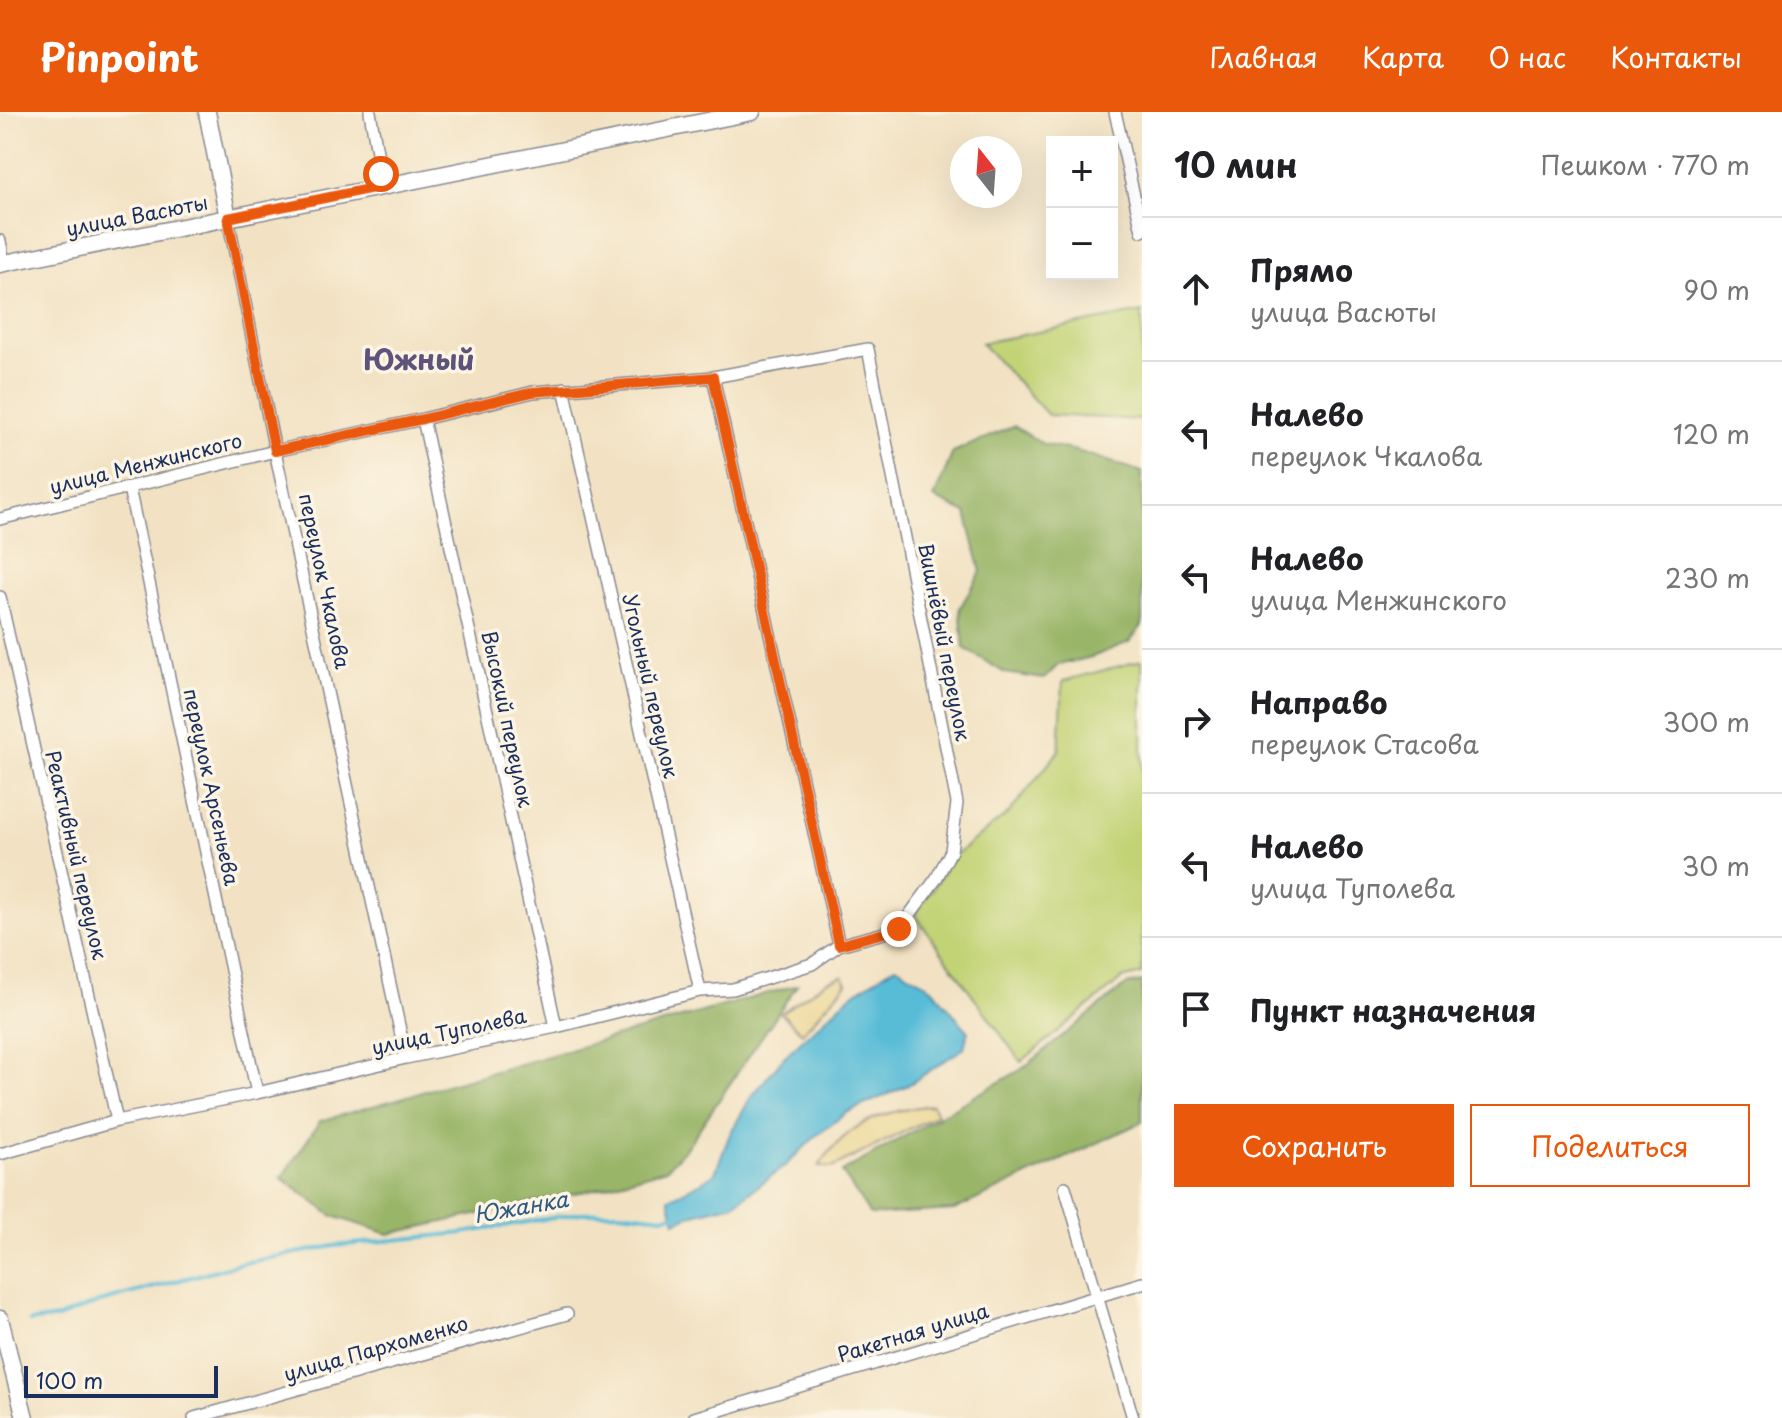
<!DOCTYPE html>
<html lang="ru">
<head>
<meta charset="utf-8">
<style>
	:root { --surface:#fff; --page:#f6f6f6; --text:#202124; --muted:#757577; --line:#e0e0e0; --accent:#ea580c }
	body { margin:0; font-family:"Playpen Sans",sans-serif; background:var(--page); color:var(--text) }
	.controls { position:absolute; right:24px; top:24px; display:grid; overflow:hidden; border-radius:0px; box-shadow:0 8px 32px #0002 }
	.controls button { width:72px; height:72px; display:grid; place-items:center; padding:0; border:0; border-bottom:2px solid var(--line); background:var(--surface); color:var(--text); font:40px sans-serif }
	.compass { position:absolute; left:950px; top:24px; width:72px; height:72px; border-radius:50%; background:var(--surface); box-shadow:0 8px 32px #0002; rotate:343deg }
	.scale { position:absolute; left:24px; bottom:20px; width:194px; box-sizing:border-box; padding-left:8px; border:4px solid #1b2f5e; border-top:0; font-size:22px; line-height:28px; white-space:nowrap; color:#1b2f5e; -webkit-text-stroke:6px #fcf5e5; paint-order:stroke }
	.stop { position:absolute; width:24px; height:24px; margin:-18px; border:6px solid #ea580c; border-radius:50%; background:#fff }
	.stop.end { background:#ea580c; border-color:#fff; box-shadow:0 2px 8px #0008 }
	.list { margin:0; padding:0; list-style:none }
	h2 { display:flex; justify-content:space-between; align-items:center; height:104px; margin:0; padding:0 32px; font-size:34px }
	h2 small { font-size:26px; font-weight:400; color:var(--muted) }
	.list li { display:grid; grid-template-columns:52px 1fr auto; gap:24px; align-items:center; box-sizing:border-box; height:144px; padding:0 32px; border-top:2px solid var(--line) }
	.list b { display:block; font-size:30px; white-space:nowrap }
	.list p { margin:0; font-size:26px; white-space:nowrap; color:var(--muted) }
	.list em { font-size:26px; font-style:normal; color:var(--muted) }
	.actions { display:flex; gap:16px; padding:24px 32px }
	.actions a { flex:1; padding:18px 0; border:2px solid var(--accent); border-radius:0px; text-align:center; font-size:28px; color:var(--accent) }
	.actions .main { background:var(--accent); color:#fff }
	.icon { flex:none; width:44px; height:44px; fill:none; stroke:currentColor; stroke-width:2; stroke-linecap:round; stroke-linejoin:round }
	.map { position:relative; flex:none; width:1142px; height:1306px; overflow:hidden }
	header { display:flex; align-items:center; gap:48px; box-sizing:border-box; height:112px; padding:0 40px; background:var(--accent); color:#fff }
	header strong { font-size:38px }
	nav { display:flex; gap:44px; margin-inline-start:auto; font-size:28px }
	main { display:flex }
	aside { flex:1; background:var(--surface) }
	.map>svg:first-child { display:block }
	.green { fill:#c2d376; stroke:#6e816a; stroke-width:2 }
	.forest { fill:#99b567; stroke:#5a7262; stroke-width:2 }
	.sand { fill:#eeda9e; stroke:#84847e; stroke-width:2 }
	.water { fill:#59bcd7; stroke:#3a769a; stroke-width:2 }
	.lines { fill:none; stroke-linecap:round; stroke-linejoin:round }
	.stream { stroke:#59bcd7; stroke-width:4 }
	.street-casing { stroke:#868890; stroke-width:14 }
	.secondary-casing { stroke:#868890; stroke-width:19 }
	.street { stroke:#fff; stroke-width:11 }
	.secondary { stroke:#fff; stroke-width:16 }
	.route { stroke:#ea580c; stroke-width:10 }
	.labels { text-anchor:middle; stroke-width:7; stroke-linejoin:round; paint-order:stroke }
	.street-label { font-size:20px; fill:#1b2f5e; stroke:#fcf5e5 }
	.water-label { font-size:22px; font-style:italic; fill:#2e5982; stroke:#fcf5e5 }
	.district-label { font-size:28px; font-weight:bold; fill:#5d537b; stroke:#fcf5e5 }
</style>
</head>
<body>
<header>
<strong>Pinpoint</strong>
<nav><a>Главная</a><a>Карта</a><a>О нас</a><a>Контакты</a></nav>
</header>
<main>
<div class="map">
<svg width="1142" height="1306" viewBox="0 0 1142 1306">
	<rect width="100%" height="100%" fill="#fcf5e5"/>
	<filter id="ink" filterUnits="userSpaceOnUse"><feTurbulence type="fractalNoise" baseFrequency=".0125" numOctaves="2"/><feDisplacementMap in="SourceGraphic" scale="16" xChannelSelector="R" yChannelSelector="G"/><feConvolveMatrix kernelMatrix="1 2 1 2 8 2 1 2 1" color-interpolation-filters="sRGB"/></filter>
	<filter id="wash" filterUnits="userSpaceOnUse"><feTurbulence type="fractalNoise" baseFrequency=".006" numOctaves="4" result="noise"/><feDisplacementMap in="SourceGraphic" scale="32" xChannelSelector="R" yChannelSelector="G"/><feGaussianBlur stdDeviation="1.8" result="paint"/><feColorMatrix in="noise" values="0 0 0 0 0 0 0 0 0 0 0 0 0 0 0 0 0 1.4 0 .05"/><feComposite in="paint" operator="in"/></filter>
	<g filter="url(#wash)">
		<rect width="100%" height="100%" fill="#f2e2c3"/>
		<path class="green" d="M1142,200V308L1048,303L981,231Z
			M1142,548V862L1122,867L1021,950L915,803L955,743L1009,701L1059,639L1063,569Z"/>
		<path class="forest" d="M1014,314L1043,332L1077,339L1142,360V514L1129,530L1092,545L1058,553L1044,567L1005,561L964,536L960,496L981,460L966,401L934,386L953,340Z
			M1142,870V1010L954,1098L870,1103L842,1060L1022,957L1126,873Z
			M797,873L686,1036L666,1057L598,1076L389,1122L333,1104L282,1066L320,1009Z"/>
		<path class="sand" d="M843,864L847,871L802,921L781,901L827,869Z
			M932,993L937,1003L832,1056L819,1054C850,1009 880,1000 932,993Z"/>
		<path class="water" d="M896,854L932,876L968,919L964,936L908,973L846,1001L816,1024L785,1054L734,1092L697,1101L675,1110L669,1086L700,1071L715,1061L730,1022L751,985L784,945L850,884Z"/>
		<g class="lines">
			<path class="stream" d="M30,1210L58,1206L100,1190L238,1152L334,1134L463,1121L580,1101L620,1100L663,1105L675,1102"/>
		</g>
	</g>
	<g filter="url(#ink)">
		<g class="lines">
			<defs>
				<path id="street" d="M370,0L383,74
					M1115,0L1142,119
					M228,106L275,339L406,946
					M0,129L4,151
					M713,265L839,833
					M564,276L700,879
					M423,307L556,915
					M129,376L257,981
					M0,407L275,339L423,307L533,280L713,265L868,237L957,691L951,739L936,767L899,817L839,833L812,852L733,877L700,879L556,915L406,946L257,981L117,1009L0,1042
					M0,485L117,1009
					M1065,1075L1133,1306
					M194,1306L567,1202
					M694,1306L1142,1171"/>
				<path id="secondary" d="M207,0L228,106
					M0,152L752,0
					M0,1207L25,1306"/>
			</defs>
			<use href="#street" class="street-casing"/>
			<use href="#secondary" class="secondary-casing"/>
			<use href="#street" class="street"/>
			<use href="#secondary" class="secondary"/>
		</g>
	</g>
	<g class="lines" filter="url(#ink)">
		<path class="route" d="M381,62L383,74L228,106L275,339L423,307L533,280L713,265L839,833L899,817"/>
	</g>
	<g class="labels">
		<g class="street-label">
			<text transform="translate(137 104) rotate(-11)" y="7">улица Васюты</text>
			<text transform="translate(146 352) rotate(-14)" y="7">улица Менжинского</text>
			<text transform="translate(324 469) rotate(78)" y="7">переулок Чкалова</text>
			<text transform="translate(944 530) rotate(79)" y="7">Вишнёвый переулок</text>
			<text transform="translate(650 574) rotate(77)" y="7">Угольный переулок</text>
			<text transform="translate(507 607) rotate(78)" y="7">Высокий переулок</text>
			<text transform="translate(211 675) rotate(78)" y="7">переулок Арсеньева</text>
			<text transform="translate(76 743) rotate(77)" y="7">Реактивный переулок</text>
			<text transform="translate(449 920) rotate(-12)" y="7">улица Туполева</text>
			<text transform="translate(913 1221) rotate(-17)" y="7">Ракетная улица</text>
			<text transform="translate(376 1237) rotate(-16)" y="7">улица Пархоменко</text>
		</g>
		<g class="water-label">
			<text transform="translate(521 1095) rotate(-10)" y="8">Южанка</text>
		</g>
		<g class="district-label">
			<text x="419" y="258">Южный</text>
		</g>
	</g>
</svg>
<div class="controls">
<button>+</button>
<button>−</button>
</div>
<svg class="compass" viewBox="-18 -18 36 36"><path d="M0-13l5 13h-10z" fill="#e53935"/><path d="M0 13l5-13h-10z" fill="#757577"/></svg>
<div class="scale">100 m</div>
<div class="stop" style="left:381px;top:62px"></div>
<div class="stop end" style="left:899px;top:817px"></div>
</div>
<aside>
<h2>10 мин<small>Пешком · 770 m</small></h2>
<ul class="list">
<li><svg class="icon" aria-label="ahead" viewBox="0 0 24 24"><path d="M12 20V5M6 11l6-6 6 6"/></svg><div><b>Прямо</b><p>улица Васюты</p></div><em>90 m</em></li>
<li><svg class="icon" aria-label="left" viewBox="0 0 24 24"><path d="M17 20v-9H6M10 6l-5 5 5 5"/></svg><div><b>Налево</b><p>переулок Чкалова</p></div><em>120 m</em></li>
<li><svg class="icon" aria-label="left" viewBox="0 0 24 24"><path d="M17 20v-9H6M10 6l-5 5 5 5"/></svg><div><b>Налево</b><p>улица Менжинского</p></div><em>230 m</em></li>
<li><svg class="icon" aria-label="right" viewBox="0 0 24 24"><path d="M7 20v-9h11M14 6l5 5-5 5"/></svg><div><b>Направо</b><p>переулок Стасова</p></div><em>300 m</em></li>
<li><svg class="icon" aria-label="left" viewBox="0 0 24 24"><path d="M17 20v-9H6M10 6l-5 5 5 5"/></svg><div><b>Налево</b><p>улица Туполева</p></div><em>30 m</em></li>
<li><svg class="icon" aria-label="arrive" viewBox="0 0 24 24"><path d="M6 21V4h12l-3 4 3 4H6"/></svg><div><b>Пункт назначения</b></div></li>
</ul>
<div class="actions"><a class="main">Сохранить</a><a>Поделиться</a></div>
</aside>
</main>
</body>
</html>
